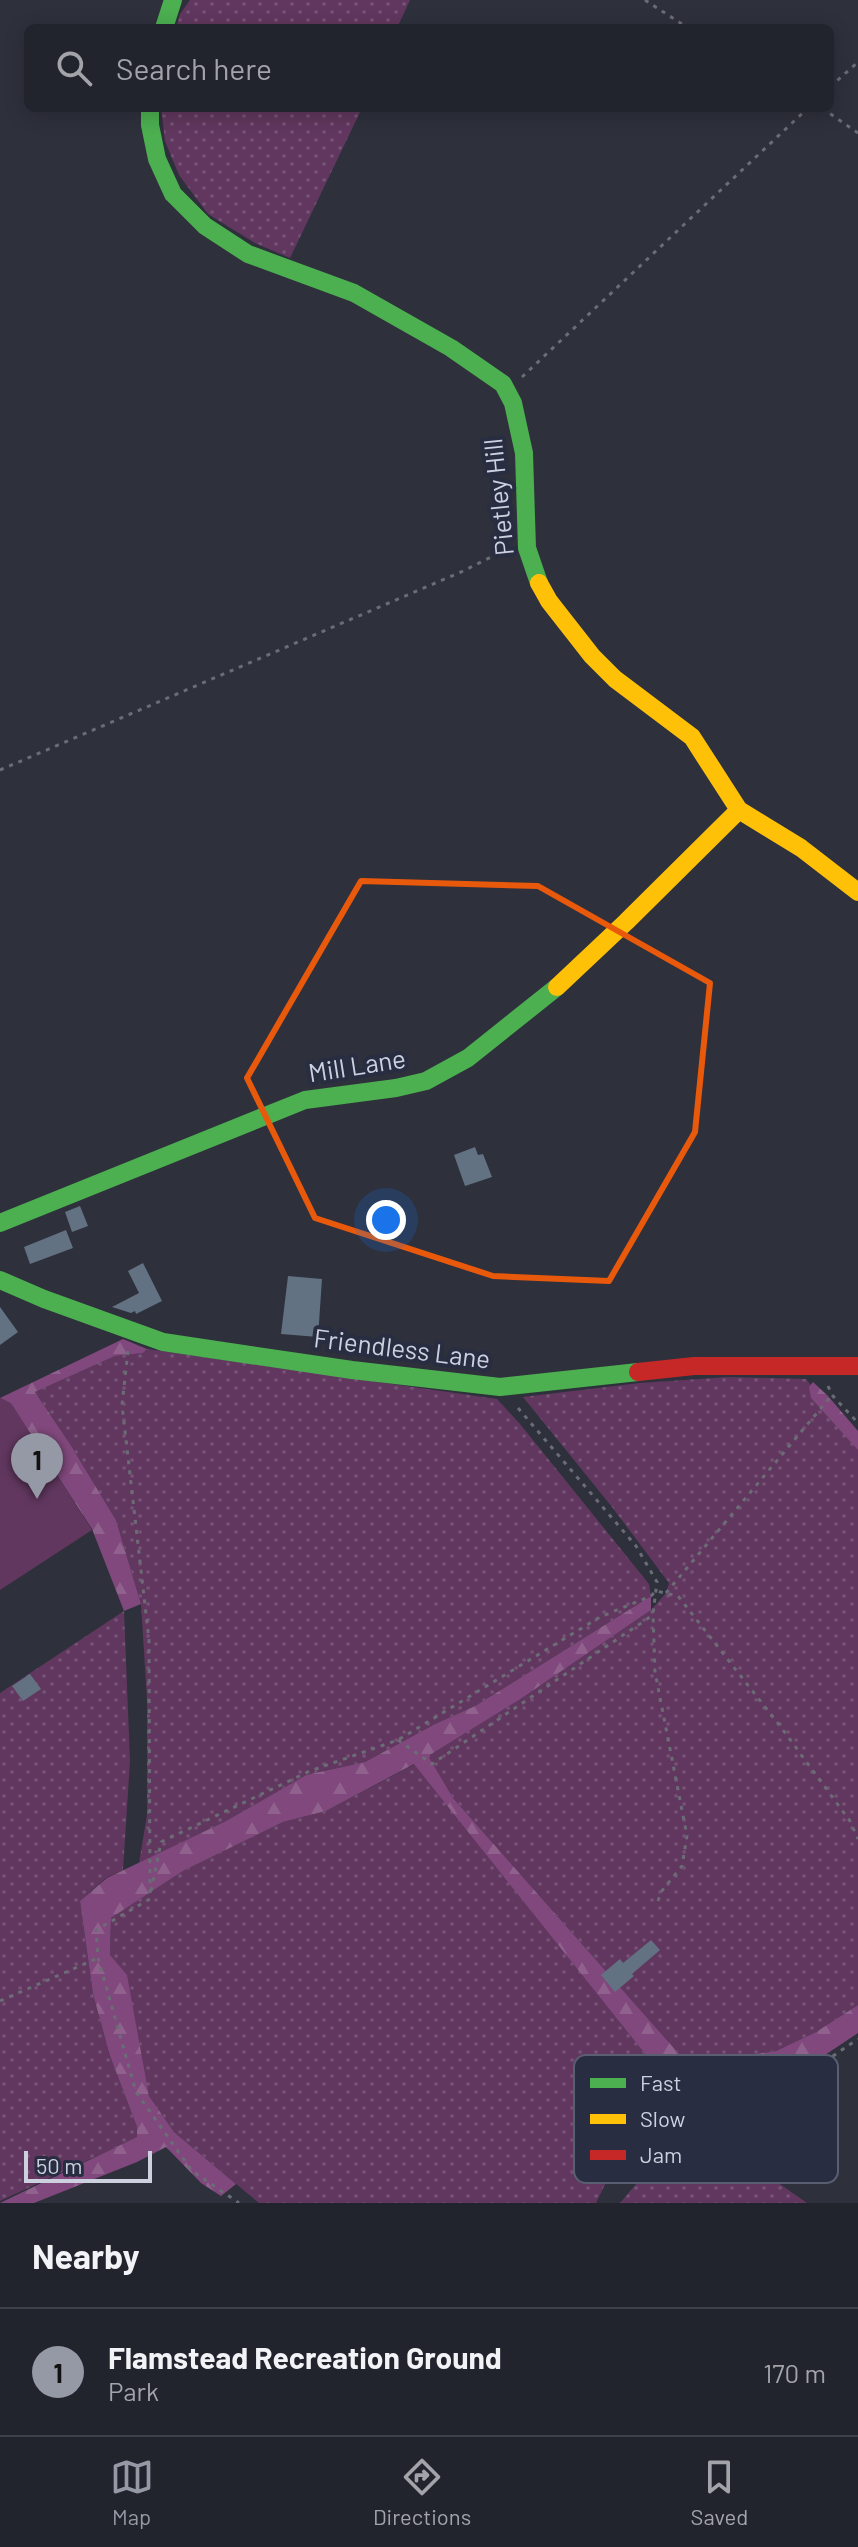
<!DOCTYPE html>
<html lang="en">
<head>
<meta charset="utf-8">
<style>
	:root { --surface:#22242d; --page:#2e3039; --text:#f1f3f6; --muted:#a2a4aa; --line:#3f4149; --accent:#9599a6 }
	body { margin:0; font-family:Barlow,sans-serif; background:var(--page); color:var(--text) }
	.scale { position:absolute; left:24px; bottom:20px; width:128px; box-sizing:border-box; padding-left:8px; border:4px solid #cdd1df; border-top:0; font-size:22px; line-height:28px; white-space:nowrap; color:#cdd1df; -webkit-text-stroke:6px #282d42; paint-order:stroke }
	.you { position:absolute; left:386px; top:1220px; width:28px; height:28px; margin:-20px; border:6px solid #fff; border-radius:50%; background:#1a73e8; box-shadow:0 0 0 12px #1a73e833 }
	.badge { display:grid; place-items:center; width:52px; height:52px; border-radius:50%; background:var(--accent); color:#111; font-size:26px; font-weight:700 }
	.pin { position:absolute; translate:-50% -66px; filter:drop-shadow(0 2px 4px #0008) }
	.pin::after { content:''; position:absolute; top:42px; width:28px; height:24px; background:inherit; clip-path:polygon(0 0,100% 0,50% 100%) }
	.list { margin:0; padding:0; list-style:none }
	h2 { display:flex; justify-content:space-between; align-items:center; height:104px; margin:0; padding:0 32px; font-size:34px }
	h2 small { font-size:26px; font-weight:400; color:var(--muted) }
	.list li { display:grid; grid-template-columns:52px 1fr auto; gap:24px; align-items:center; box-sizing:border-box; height:128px; padding:0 32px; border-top:2px solid var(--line) }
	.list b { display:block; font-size:30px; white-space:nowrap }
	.list p { margin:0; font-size:26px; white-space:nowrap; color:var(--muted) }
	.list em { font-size:26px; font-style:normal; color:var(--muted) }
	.icon { flex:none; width:44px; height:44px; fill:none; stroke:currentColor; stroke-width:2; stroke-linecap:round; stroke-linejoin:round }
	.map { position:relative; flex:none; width:858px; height:2203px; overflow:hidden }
	.search { position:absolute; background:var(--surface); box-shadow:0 4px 20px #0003; left:24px; right:24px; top:24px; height:88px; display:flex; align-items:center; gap:20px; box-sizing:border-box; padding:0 28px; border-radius:12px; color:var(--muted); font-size:30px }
	.sheet { height:232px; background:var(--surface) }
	nav { display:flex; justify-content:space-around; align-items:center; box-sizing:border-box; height:112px; border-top:2px solid var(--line); background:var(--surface); font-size:22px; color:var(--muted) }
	nav a { display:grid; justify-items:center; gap:4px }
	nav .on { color:var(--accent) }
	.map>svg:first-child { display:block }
	.grass { fill:url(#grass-dots) }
	.forest { fill:url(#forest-firs) }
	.park { fill:#61375f }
	.building { fill:#627283 }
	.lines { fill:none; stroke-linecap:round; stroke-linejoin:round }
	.path { stroke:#6b6d76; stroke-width:3; stroke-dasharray:4 6; stroke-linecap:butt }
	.fast { stroke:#4caf50; stroke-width:18 }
	.slow { stroke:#ffc107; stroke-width:18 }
	.jam { stroke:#c62828; stroke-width:18 }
	.marked { fill:none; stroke:#e8590c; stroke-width:6; stroke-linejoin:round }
	.labels { text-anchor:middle; stroke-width:8; stroke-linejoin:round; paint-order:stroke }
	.street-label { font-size:26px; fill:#cdd1df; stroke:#282d42 }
	.key { fill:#282d42; stroke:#5a5e71; stroke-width:2 }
	.key-label { font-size:22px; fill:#cdd1df }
</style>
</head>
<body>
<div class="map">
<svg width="858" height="2203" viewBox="0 0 858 2203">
	<defs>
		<pattern id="grass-dots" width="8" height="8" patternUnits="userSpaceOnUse" patternTransform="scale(2)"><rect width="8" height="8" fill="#61375f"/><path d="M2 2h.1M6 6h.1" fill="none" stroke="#765376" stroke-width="1.8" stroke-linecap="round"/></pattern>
		<pattern id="forest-firs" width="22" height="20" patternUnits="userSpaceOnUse" patternTransform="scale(2)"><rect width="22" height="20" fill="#80487c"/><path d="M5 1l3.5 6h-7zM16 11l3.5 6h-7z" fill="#91618e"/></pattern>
	</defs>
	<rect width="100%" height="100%" fill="#2e303c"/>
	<path class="grass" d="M190,0H410L397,28H176L180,14Z
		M161,108H362L290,258L255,243L208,214L179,175L165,141Z
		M147,1349L497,1399L520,1424L649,1584L651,1596L475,1706L435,1724L365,1762L306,1775L226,1821L139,1863L147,1815V1699L141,1604L116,1520L70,1444L35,1392L115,1356L143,1353Z
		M728,1377L806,1379L858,1444V2005L816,2032L776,2051L688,2064L453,1798L427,1756L519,1700L651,1610L666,1593L669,1583L612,1507L523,1397L640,1383Z
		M124,1611L130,1761L123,1870L106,1878L80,1901L93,1994L110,2056L137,2127L138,2137L0,2201V1693Z
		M415,1764L673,2089L657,2125L619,2156L596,2203H259L174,2132L149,2096L140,2056L110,1955L111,1918L183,1871L283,1822L326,1811Z
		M681,2115L807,2203H620L655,2162Z"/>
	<path class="forest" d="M123,1339L147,1349L143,1353L115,1356L35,1392L70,1444L116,1520L141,1604L124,1611L92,1529L11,1404L0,1398Z
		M813,1382L828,1396L858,1431V1450L811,1398L809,1387Z
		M651,1596V1610L519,1700L428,1756L453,1798L688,2064L776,2051L816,2032L858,2005V2033L798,2073L741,2092L691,2098L681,2115L673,2089L414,1764L326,1811L283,1822L183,1871L111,1918L110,1955L127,1975L149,2096L174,2132L236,2184L221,2196L201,2183L166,2147L137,2162L34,2203H0L137,2137V2127L110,2056L93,1994L80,1901L107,1878L226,1821L306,1775L365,1762L435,1724L475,1706Z"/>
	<path class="park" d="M0,1398L11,1403L92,1530L0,1590Z"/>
	<path class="building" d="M475,1147L478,1155L483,1154L492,1177L465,1186L454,1155Z
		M80,1206L88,1226L72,1232L65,1212Z
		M66,1230L73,1248L30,1264L24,1247Z
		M143,1263L162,1301L136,1314L135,1311L131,1313L112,1307L139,1293L128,1271Z
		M288,1276L322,1279L318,1337L281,1334Z
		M0,1307L18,1332L0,1345Z
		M30,1674L41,1689L23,1701L12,1686Z
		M651,1940L660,1950L632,1974L634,1976L615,1992L601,1975L620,1959L623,1963Z"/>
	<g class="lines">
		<path class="path" d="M645,0L688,28
			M830,87L858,62
			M822,108L858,133
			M522,377L808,108
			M0,770L461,572L507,549
			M128,1351L122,1405L149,1640L150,1899L96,1930L98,1958L136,2092L192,2171L239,2203
			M828,1386L832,1395L858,1423
			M518,1408L636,1546L657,1582L653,1614L655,1672L687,1836L682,1866L661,1892L658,1901
			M666,1593L832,1395
			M398,1740L432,1764L653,1615
			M151,1891L161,1842L310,1771L398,1740L600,1617L651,1596L656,1591L678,1596L780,1726L850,1821L858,1839
			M0,2001L98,1958
			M754,2099L796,2081L858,2039"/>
		<path class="fast" d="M164,28L173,0
			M150,108V125L157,159L173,194L205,226L248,254L354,293L451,348L503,384L513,403L524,453L527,548L539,583
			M0,1223L305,1100L396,1088L426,1081L468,1058L557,987
			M0,1280L44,1299L163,1342L352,1370L500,1387L638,1372"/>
		<path class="slow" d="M539,583L549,601L592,656L615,679L692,737L739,810L801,848L858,892
			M557,987L626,922L739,810"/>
		<path class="jam" d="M638,1372L694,1366H858"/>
	</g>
	<path class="marked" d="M361,881L538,886L710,983L695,1132L609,1281L493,1276L315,1218L247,1078Z"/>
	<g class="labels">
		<g class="street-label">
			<text transform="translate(499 497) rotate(-96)" y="9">Pietley Hill</text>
			<text transform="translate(357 1066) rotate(-9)" y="9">Mill Lane</text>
			<text transform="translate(402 1349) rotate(7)" y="9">Friendless Lane</text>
		</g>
	</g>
	<rect x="574" y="2055" width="264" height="128" rx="12" class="key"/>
	<rect x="590" y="2078" width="36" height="10" fill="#4caf50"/>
	<rect x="590" y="2114" width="36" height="10" fill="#ffc107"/>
	<rect x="590" y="2150" width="36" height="10" fill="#c62828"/>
	<g class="key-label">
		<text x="640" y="2091">Fast</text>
		<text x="640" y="2127">Slow</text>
		<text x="640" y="2163">Jam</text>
	</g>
</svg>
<div class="scale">50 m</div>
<div class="you"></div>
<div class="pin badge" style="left:37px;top:1499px">1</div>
<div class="search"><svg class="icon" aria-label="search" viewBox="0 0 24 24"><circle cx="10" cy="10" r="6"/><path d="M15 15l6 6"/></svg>Search here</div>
</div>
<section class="sheet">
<h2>Nearby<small></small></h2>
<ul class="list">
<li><span class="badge">1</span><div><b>Flamstead Recreation Ground</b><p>Park</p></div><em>170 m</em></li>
</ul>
</section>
<nav>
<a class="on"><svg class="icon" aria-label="map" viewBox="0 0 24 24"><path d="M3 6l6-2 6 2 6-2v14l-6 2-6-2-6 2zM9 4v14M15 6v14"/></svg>Map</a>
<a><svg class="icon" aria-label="directions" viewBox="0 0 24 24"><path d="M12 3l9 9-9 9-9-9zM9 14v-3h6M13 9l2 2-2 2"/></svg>Directions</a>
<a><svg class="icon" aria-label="saved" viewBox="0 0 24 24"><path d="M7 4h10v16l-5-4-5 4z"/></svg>Saved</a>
</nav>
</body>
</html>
